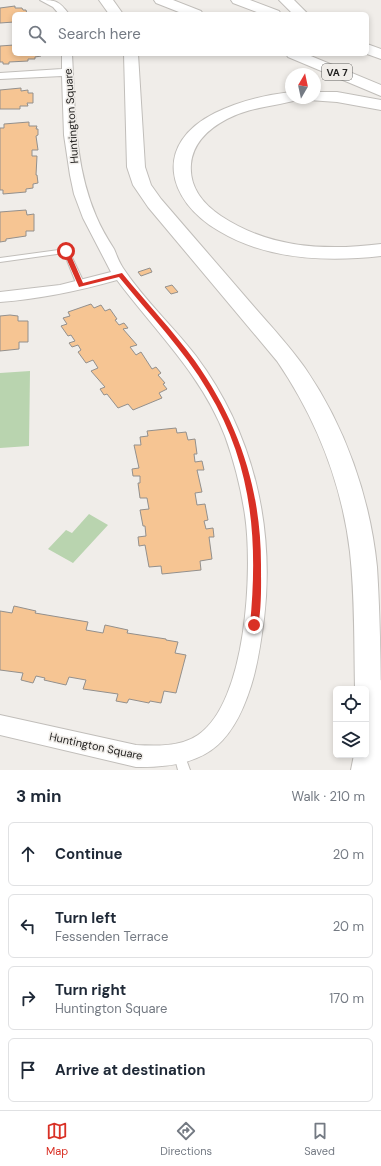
<!DOCTYPE html>
<html lang="en">
<head>
<meta charset="utf-8">
<style>
	:root { --surface:#fff; --page:#f6f6f7; --text:#1f2937; --muted:#747a83; --line:#e0e1e3; --accent:#d93025 }
	body { margin:0; font-family:"DM Sans",sans-serif; background:var(--page); color:var(--text) }
	.controls { position:absolute; right:12px; bottom:12px; display:grid; overflow:hidden; border-radius:6px; box-shadow:0 2px 6px #0003 }
	.controls button { width:36px; height:36px; display:grid; place-items:center; padding:0; border:0; border-bottom:1px solid var(--line); background:var(--surface); color:var(--text); font:20px sans-serif }
	.compass { position:absolute; left:285px; top:68px; width:36px; height:36px; border-radius:50%; background:var(--surface); box-shadow:0 2px 6px #0003; rotate:9deg }
	.stop { position:absolute; width:12px; height:12px; margin:-9px; border:3px solid #d93025; border-radius:50%; background:#fff }
	.stop.end { background:#d93025; border-color:#fff; box-shadow:0 1px 4px #0008 }
	.list { margin:0; padding:0; list-style:none }
	h2 { display:flex; justify-content:space-between; align-items:center; height:52px; margin:0; padding:0 16px; font-size:17px }
	h2 small { font-size:13px; font-weight:400; color:var(--muted) }
	.list li { display:grid; grid-template-columns:26px 1fr auto; gap:12px; align-items:center; box-sizing:border-box; height:64px; margin:0 8px 8px; padding:0 8px; border:1px solid var(--line); border-radius:6px }
	.list b { display:block; font-size:15px; white-space:nowrap }
	.list p { margin:0; font-size:13px; white-space:nowrap; color:var(--muted) }
	.list em { font-size:13px; font-style:normal; color:var(--muted) }
	.icon { flex:none; width:22px; height:22px; fill:none; stroke:currentColor; stroke-width:2; stroke-linecap:round; stroke-linejoin:round }
	.map { position:relative; flex:none; width:381px; height:770px; overflow:hidden }
	.search { position:absolute; background:var(--surface); box-shadow:0 2px 6px #0003; left:12px; right:12px; top:12px; height:44px; display:flex; align-items:center; gap:10px; box-sizing:border-box; padding:0 14px; border-radius:6px; color:var(--muted); font-size:15px }
	.sheet { height:340px; background:var(--surface) }
	nav { display:flex; justify-content:space-around; align-items:center; box-sizing:border-box; height:56px; border-top:1px solid var(--line); background:var(--surface); font-size:11px; color:var(--muted) }
	nav a { display:grid; justify-items:center; gap:2px }
	nav .on { color:var(--accent) }
	.map>svg:first-child { display:block }
	.green { fill:#b9d4af }
	.building { fill:#f6c593; stroke:#93908d }
	.lines { fill:none; stroke-linecap:round; stroke-linejoin:round }
	.lane-casing { stroke:#c1beba; stroke-width:2 }
	.street-casing { stroke:#c1beba; stroke-width:2 }
	.secondary-casing { stroke:#c1beba; stroke-width:2 }
	.highway-casing { stroke:#c1beba; stroke-width:2 }
	.lane { fill:#fff; fill-rule:evenodd }
	.street { fill:#fff; fill-rule:evenodd }
	.secondary { fill:#fff; fill-rule:evenodd }
	.highway { fill:#fff; fill-rule:evenodd }
	.route { fill:#d93025 }
	.labels { text-anchor:middle; stroke-width:3; stroke-linejoin:round; paint-order:stroke }
	.shield { fill:#f0ede9; stroke:#61605e; stroke-width:1 }
	.shield-label { font-size:10px; font-weight:bold; fill:#242322 }
	.street-label { font-size:11px; fill:#242322; stroke:#f0ede9 }
</style>
</head>
<body>
<div class="map">
<svg width="381" height="770" viewBox="0 0 381 770">
	<rect width="100%" height="100%" fill="#f0ede9"/>
	<path class="green" d="M30,371L29,446L0,448V373Z
		M89,514L108,525L73,563L48,549L66,530L72,533Z"/>
	<path class="building" d="M15,6V8H22L23,10H26L27,14H14V22L0,23V8Z
		M14,45V54H40L41,56L35,57V59H28V61L9,62V64H3V62H0V46Z
		M21,88V91L28,90V93H33V103H27L28,106H20V109H0V90Z
		M29,122V126H37L36,129H38V135L36,136L38,150H32V156H37L36,175H37L38,183L33,184V188L26,189V192L3,194V190H0V128H4V124Z
		M26,210L27,215L34,214V231H26V236L6,239V241L0,242V212Z
		M150,268L152,272L141,276L138,272Z
		M172,285L178,292L171,294L165,287Z
		M91,304L94,308L101,305L105,311L110,309L117,319L115,320L119,325L124,323L128,328L123,329L137,345L130,347L136,355L141,352L152,369L156,367L161,373L158,375L165,383L163,384L167,389L159,393L162,398L133,410L128,404L118,408L107,394L104,395L100,389L105,387L91,371L98,368L93,360L86,363L78,352L81,350L78,345L72,347L69,343L75,341L71,335L68,336L61,326L67,324L63,318L70,316L68,312Z
		M10,315L18,316V321H28V342H19V349L0,351V316Z
		M176,428L177,433L186,432L188,440L195,439L197,454H194L195,462L202,461L204,470H197L202,492L195,493L197,505L205,504L208,520L204,521L206,529L213,528L214,537H209L212,559L200,561L201,570L162,574L161,566L149,567L145,545L139,546L138,537L146,536L145,526H143L140,510L149,509L147,498H140L138,483H140V476H133L132,469L139,468L134,445H141L140,437L148,436L147,431Z
		M14,606L36,611L35,613L88,622L86,630L103,633L105,625L128,630L127,633L166,639V640L178,642L175,653L186,655L176,693L164,691L161,703L150,701L149,703L129,699L127,703L116,701L118,694L83,689L86,680L69,677L66,685L44,680L45,678L36,676L33,683L21,680L23,673L0,670V611L12,613Z"/>
	<g class="lines">
		<defs>
			<path id="lane" d="M66,249L69,251L85,285L84,287H78L77,285L64,253L0,262V258Z
				M179,750L183,751L190,770H178L174,755L175,751Z"/>
			<path id="street" d="M40,0C56,0 59,1 69,14H59L53,7Z
				M62,54H72C75,109 74,164 96,216C101,228 107,238 114,249C117,256 119,262 123,268C144,300 173,326 196,356C253,432 275,526 264,619C261,641 258,664 251,686C231,749 202,768 136,767L0,735V715L136,745C157,746 180,747 198,735C247,702 253,569 245,515C241,488 234,461 225,436C202,375 155,331 117,280C78,291 40,299 0,302V292L60,285L111,272L83,218L74,194L70,175L64,135L62,76L0,79V73L62,69Z"/>
			<path id="secondary" d="M381,680V770H351L354,755H366V696L371,684Z"/>
			<path id="highway" d="M99,0H113L123,14H109Z
				M154,0H173L201,11L203,14H184L156,3Z
				M231,0H250L279,11L281,14H262L233,3Z
				M279,0H294L308,14H293Z
				M367,44L381,49V59L367,54Z
				M124,54H138L145,167L151,185L161,199C190,233 220,267 249,301C268,323 288,344 305,368C345,426 370,497 377,567C381,629 381,692 381,754L371,758L363,755H366V689H355C354,644 355,598 350,552C342,484 316,418 277,361L148,207L133,185L127,167Z
				M286,54H306L381,85V96L288,57Z
				M291,92V98H298L297,100C271,107 251,107 227,119C208,129 193,143 191,164C189,187 203,204 221,216C269,248 325,251 381,244V256C327,262 267,260 219,231C166,200 153,144 215,113C239,101 265,95 291,92Z
				M315,92H337L381,100V110L337,102L309,100L308,98H315Z"/>
		</defs>
		<use href="#lane" class="lane-casing"/>
		<use href="#street" class="street-casing"/>
		<use href="#secondary" class="secondary-casing"/>
		<use href="#highway" class="highway-casing"/>
		<use href="#lane" class="lane"/>
		<use href="#street" class="street"/>
		<use href="#secondary" class="secondary"/>
		<use href="#highway" class="highway"/>
	</g>
	<path class="route" d="M64,249L69,251L83,283L122,273C146,302 173,331 195,361C239,423 261,489 261,565C261,579 262,615 257,628L254,629L250,625C258,542 253,465 208,391C184,350 149,314 119,277L79,287L63,251Z"/>
	<g class="labels">
		<rect class="shield" x="322" y="64" width="30" height="16" rx="3"/>
		<g class="shield-label">
			<text x="337" y="76">VA 7</text>
		</g>
		<g class="street-label">
			<text transform="translate(71 116) rotate(-94)" y="4">Huntington Square</text>
			<text transform="translate(96 746) rotate(12)" y="4">Huntington Square</text>
		</g>
	</g>
</svg>
<div class="controls">
<button><svg class="icon" aria-label="locate" viewBox="0 0 24 24"><circle cx="12" cy="12" r="6"/><path d="M12 2v4M12 18v4M2 12h4M18 12h4"/></svg></button>
<button><svg class="icon" aria-label="layers" viewBox="0 0 24 24"><path d="M12 4l9 5-9 5-9-5zM3 14l9 5 9-5"/></svg></button>
</div>
<svg class="compass" viewBox="-18 -18 36 36"><path d="M0-13l5 13h-10z" fill="#e53935"/><path d="M0 13l5-13h-10z" fill="#747a83"/></svg>
<div class="stop" style="left:66px;top:251px"></div>
<div class="stop end" style="left:254px;top:625px"></div>
<div class="search"><svg class="icon" aria-label="search" viewBox="0 0 24 24"><circle cx="10" cy="10" r="6"/><path d="M15 15l6 6"/></svg>Search here</div>
</div>
<section class="sheet">
<h2>3 min<small>Walk · 210 m</small></h2>
<ul class="list">
<li><svg class="icon" aria-label="ahead" viewBox="0 0 24 24"><path d="M12 20V5M6 11l6-6 6 6"/></svg><div><b>Continue</b></div><em>20 m</em></li>
<li><svg class="icon" aria-label="left" viewBox="0 0 24 24"><path d="M17 20v-9H6M10 6l-5 5 5 5"/></svg><div><b>Turn left</b><p>Fessenden Terrace</p></div><em>20 m</em></li>
<li><svg class="icon" aria-label="right" viewBox="0 0 24 24"><path d="M7 20v-9h11M14 6l5 5-5 5"/></svg><div><b>Turn right</b><p>Huntington Square</p></div><em>170 m</em></li>
<li><svg class="icon" aria-label="arrive" viewBox="0 0 24 24"><path d="M6 21V4h12l-3 4 3 4H6"/></svg><div><b>Arrive at destination</b></div></li>
</ul>
</section>
<nav>
<a class="on"><svg class="icon" aria-label="map" viewBox="0 0 24 24"><path d="M3 6l6-2 6 2 6-2v14l-6 2-6-2-6 2zM9 4v14M15 6v14"/></svg>Map</a>
<a><svg class="icon" aria-label="directions" viewBox="0 0 24 24"><path d="M12 3l9 9-9 9-9-9zM9 14v-3h6M13 9l2 2-2 2"/></svg>Directions</a>
<a><svg class="icon" aria-label="saved" viewBox="0 0 24 24"><path d="M7 4h10v16l-5-4-5 4z"/></svg>Saved</a>
</nav>
</body>
</html>
